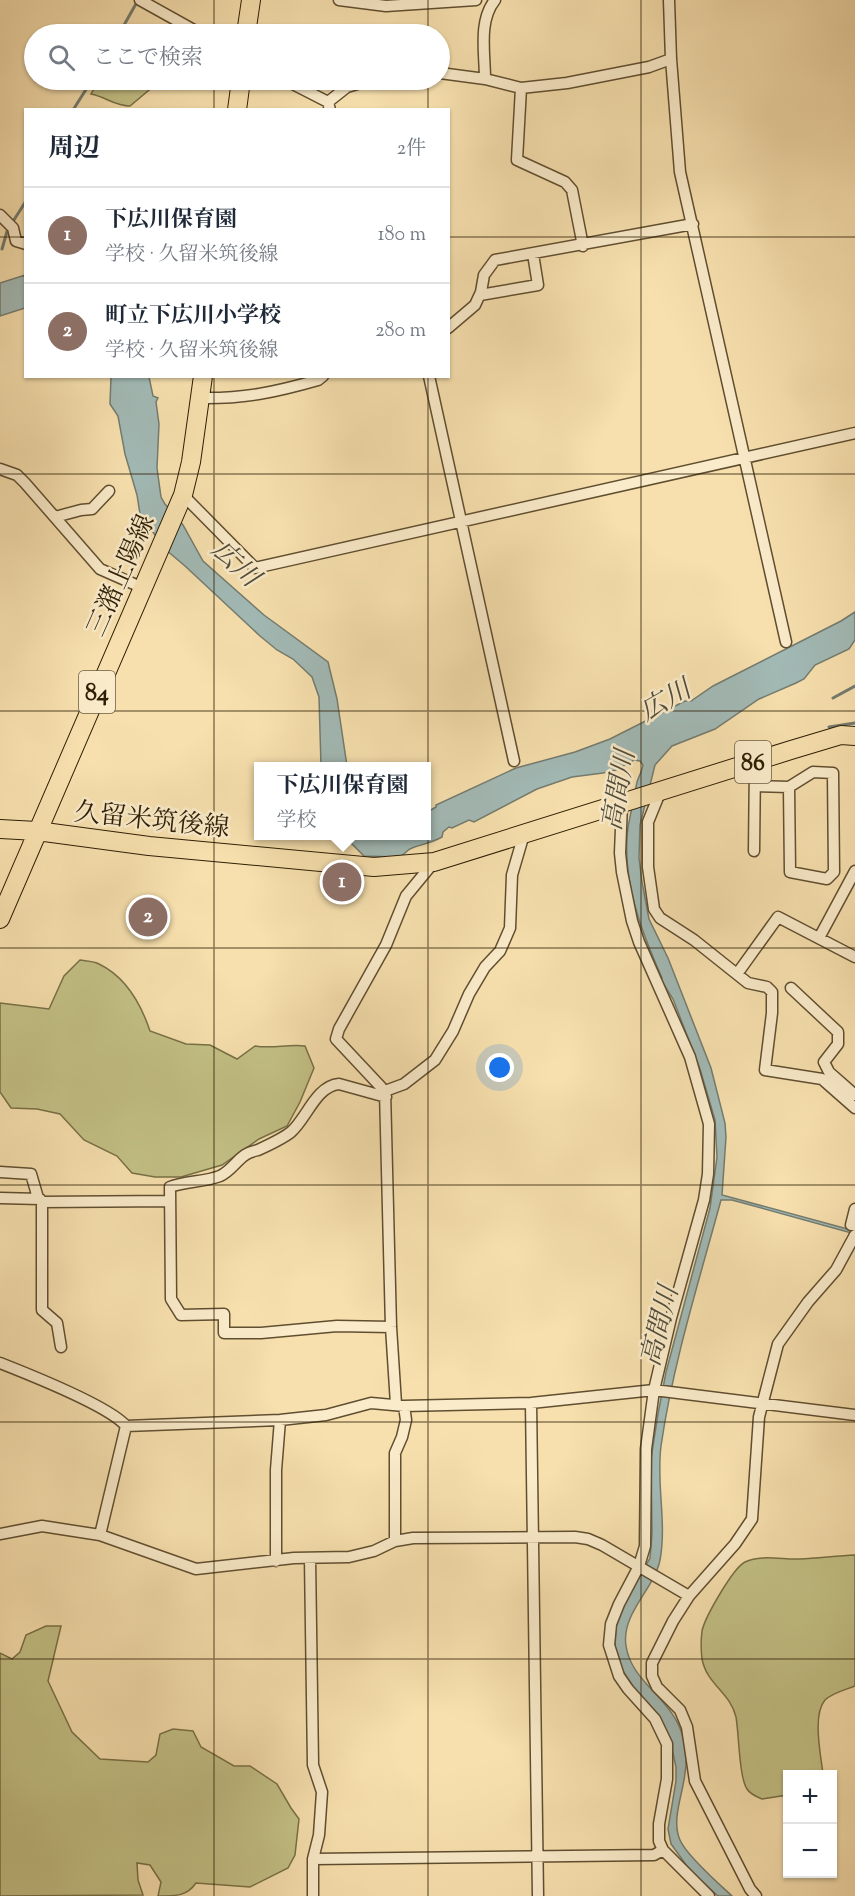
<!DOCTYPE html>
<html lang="ja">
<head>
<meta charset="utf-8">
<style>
	:root { --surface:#fff; --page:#f6f6f7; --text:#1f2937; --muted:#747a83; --line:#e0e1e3; --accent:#0b8043 }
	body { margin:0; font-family:"Sorts Mill Goudy","Noto Serif JP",serif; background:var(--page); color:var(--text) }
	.controls { position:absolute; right:18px; bottom:18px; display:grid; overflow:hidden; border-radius:0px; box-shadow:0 2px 4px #0004 }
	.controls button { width:54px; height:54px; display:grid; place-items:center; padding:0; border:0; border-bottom:2px solid var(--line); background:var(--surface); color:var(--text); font:30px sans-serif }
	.you { position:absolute; left:500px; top:1068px; width:21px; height:21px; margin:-15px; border:4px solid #fff; border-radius:50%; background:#1a73e8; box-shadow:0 0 0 9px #1a73e833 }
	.badge { display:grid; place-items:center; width:39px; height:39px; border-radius:50%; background:var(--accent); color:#fff; font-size:20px; font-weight:700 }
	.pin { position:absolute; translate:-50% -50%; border:3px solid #fff; box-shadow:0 2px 6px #0006 }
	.popup { position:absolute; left:254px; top:762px; width:177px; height:78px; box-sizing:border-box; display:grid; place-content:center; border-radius:0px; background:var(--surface); filter:drop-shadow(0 2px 4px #0005); font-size:20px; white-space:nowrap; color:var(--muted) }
	.popup b { font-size:22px; color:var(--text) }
	.popup::after { content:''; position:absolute; left:50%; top:100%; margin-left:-12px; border:12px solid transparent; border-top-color:var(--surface) }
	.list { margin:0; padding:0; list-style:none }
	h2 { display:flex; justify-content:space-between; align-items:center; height:78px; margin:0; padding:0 24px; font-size:26px }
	h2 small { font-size:20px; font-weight:400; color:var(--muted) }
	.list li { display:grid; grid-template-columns:39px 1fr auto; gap:18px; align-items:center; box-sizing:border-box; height:96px; padding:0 24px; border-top:2px solid var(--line) }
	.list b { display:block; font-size:22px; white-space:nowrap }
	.list p { margin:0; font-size:20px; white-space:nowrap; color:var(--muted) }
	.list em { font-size:20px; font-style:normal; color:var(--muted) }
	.icon { flex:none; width:33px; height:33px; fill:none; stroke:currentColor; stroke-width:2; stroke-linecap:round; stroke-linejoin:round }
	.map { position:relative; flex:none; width:855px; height:1896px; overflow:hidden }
	.search { position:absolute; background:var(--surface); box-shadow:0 2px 4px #0004; left:24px; top:24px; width:426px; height:66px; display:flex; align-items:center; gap:15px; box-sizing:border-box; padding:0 21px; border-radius:33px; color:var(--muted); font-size:22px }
	.panel { position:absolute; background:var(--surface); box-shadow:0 2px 4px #0004; left:24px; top:108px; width:426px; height:270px; border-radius:0px }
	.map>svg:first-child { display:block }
	.green { fill:#c3c186; stroke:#787046; stroke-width:1.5 }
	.water { fill:#a2bab6; stroke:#747c70; stroke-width:1.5 }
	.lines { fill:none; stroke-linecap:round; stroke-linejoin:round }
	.stream { stroke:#747c70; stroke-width:3 }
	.minor-casing { stroke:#604e30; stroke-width:13 }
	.primary-casing { stroke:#2e1e06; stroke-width:20 }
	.minor { stroke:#faebca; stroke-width:10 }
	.primary { stroke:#f7e0ae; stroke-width:18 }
	.grid { fill:none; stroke:#2e1e06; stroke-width:1.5; stroke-opacity:0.55 }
	.labels { text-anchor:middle; stroke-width:5; stroke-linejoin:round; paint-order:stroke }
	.shield { fill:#faebca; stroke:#6b5c41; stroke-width:1.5 }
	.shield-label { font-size:24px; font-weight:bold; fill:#2e1e06 }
	.street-label { font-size:26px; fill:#2e1e06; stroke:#faebca }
	.water-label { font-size:27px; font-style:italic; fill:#514d3b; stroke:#faebca }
</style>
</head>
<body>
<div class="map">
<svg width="855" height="1896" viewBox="0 0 855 1896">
	<rect width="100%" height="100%" fill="#f7e0ae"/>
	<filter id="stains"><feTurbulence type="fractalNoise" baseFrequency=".00333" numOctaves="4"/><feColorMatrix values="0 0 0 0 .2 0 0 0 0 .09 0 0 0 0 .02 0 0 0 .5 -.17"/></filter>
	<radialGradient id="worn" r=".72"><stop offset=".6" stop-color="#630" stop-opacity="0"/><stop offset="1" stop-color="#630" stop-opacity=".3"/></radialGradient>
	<path class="green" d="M99,80H161L130,106C115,106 106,97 91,94Z
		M80,960C86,961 94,961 99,964C126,977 141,1004 150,1031L186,1044L210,1045L237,1059L255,1046C272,1049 288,1044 305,1046L314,1068L300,1102L287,1126L259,1139L222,1165L181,1177H155L132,1173L117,1156L84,1140L60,1114L37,1109L11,1108L0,1092V1003L49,1009L64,976Z
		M855,1555V1686C845,1690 832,1693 825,1700C812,1715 821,1756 823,1774H788L787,1795L762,1799C757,1797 750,1794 747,1789C739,1777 739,1734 736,1717C730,1692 707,1685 702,1659C701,1651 701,1639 702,1631C705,1617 733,1568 745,1562C761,1554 784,1560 800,1559C818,1558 837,1556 855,1555Z
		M46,1626H61L48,1681L72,1732L100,1759L148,1762L156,1755L160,1734L173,1729L193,1731L201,1747L234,1766H250L277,1784L291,1808L299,1819L295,1855L288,1868L250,1887L196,1883C187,1896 177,1896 158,1896L161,1882L150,1865L137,1863L138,1880L143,1895L0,1896V1653L12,1659L20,1652L26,1635Z"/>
	<path class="water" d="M25,275V308L0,316V283Z
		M111,377H149L153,396L158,398L156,402L159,424L157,468L161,497L165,504L183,525L203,561L264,615L328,662L337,699L347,766H321L319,697L312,677L293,659L277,650L260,636L185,566L165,549L140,514L137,495L125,454L118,416L110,404Z
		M855,612V640L849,649L815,665L804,679L796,683L759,699L715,729L672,746L655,765L640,825L639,858L642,882L649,919L668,958L711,1068L725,1123L726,1137L722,1195L855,1231V1234L732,1200H721C699,1281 673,1363 661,1446C656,1484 667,1522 660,1560C654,1590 621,1613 626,1646C632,1685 675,1698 684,1741C686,1752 687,1763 685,1773C683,1794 671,1820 680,1840C686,1855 719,1884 732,1896H718L692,1873L671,1844L668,1829L676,1781V1767L671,1744L621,1668L615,1647L616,1627L624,1604L650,1558L652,1533L651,1459L658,1414L666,1372L710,1208L717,1157L715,1120L700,1069L673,999L661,980L662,978C642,933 621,880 628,827C631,812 634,797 637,782C639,776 642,771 643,765L640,761L634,760L616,770L603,773L572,777L537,789L474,822L469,820L452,828L449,827L443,832L442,837C431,843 423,844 412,848C406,850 405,855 399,857L364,856L352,844L347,836H426V813L436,807V805L516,768L575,752L610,739L685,701H691L713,686L841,621Z"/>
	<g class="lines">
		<path class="stream" d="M119,34L137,2
			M73,110L92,80
			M12,223L26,201
			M2,249L8,228
			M833,698L855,686
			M829,727L855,723"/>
		<defs>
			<path id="minor" d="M140,0L201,34
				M339,0L386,6L476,0
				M669,0L671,59L680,172L786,642
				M440,73L485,79L521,88L567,83L649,67L671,59
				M485,79C485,54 478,21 495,0
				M285,80L328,102L330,110
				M521,88L517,160L565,182L572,190L583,246
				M328,102L347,87L371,80
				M0,215L13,228L16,241L26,244
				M480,295L538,285L533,254
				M448,328L475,305L481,292L484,275L495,260L693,224
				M429,376L514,761
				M199,398C244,399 276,392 318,380L323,376
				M0,469L17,475L25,483L100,569L143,588
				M183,495L255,568L855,433
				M55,517L81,510L92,509L109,491
				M755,786L789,787L813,772L833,773L834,872L827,879L790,872L789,787
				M661,790L648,822V867L654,909L660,918L694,940L748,983L767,987L772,992V1013L765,1070L822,1079L855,1108
				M622,804L620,853L622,872L632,921L639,942L690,1057L709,1124L708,1174L704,1200L671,1318L654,1390L646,1449L645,1546L639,1566L619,1604L611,1624L609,1645L619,1676L628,1689L655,1719L667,1744V1779L659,1824V1841L663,1850L709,1896
				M754,851L755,762
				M819,938L855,871
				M737,974L778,917L855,957
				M791,988L838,1032V1044L824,1062L829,1072L855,1095
				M381,1087L336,1039L339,1029L386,945L406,896L434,862
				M386,1097L339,1084C316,1086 307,1118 291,1132C282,1139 269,1145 258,1150C254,1151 249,1152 245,1155C236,1161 231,1171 220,1176C205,1182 186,1181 170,1187L171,1299L181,1315L224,1314V1333H261L337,1326L391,1327
				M0,1172L31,1174L38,1198L42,1202V1310L57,1323L61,1347
				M0,1198L40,1199
				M42,1202L170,1201
				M855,1209L851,1225H855
				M0,1363C28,1374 109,1406 126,1426L280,1420L326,1415L371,1403L404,1406L531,1403L654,1390L855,1415
				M531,1403L538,1896
				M396,1404L391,1327L385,1091L404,1084L435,1060L453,1031L469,994L485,967L500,951L510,928L512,875L524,834
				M0,1534L42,1526L100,1535L196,1569L294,1558L349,1557L374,1551L395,1541L413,1538L575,1537L588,1539L602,1545L689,1596
				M100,1535L126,1426
				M395,1541V1453L402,1437L406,1420L404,1406
				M310,1558L313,1765L322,1792L319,1835L313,1859V1896
				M276,1561V1470L280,1420
				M313,1859L654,1855L663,1850
				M756,1896L750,1889L695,1781L687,1727L680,1710L657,1687L652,1676V1663L673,1621L689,1596L735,1544L752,1519L759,1417L778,1344L808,1302L836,1270L855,1235"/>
			<path id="primary" d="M246,34L251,0
				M237,110L241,80
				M0,829L37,831L149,846L374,867L434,862L791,750L841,735L855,736
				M0,919L183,495L191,462L203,376"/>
		</defs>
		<use href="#minor" class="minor-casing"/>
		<use href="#primary" class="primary-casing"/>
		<use href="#minor" class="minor"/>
		<use href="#primary" class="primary"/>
	</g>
	<path class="grid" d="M214,0V34M428,0V34M641,0V1896M214,80V110M428,80V110M0,237H26M448,237H855M214,376V1896M428,376V1896M0,474H855M0,711H855M0,948H855M0,1185H855M0,1422H855M0,1659H855"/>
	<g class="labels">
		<g class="shield">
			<rect x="79" y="671" width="36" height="42" rx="4.5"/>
			<rect x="735" y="741" width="36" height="42" rx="4.5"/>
		</g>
		<g class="shield-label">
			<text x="97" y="700">84</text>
			<text x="753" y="770">86</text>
		</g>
		<g class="street-label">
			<text transform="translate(120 575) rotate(-66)" y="9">三潴上陽線</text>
			<text transform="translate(152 819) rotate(6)" y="9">久留米筑後線</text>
		</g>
		<g class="water-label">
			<text transform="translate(236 563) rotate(43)" y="9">広川</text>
			<text transform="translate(665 700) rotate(-30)" y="9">広川</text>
			<text transform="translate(618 790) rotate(-80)" y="9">高間川</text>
			<text transform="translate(659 1326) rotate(-76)" y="9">高間川</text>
		</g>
	</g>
	<rect width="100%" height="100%" filter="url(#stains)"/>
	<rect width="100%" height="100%" fill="url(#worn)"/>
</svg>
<div class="controls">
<button>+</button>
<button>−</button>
</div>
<div class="you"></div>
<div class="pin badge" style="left:342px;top:882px;background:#8d6e63">1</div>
<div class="popup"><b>下広川保育園</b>学校</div>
<div class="pin badge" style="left:148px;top:917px;background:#8d6e63">2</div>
<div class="search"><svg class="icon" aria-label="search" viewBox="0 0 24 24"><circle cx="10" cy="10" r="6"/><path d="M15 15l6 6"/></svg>ここで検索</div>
<section class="panel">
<h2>周辺<small>2件</small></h2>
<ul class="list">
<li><span class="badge" style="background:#8d6e63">1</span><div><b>下広川保育園</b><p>学校 · 久留米筑後線</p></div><em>180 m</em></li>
<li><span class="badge" style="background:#8d6e63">2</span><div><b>町立下広川小学校</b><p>学校 · 久留米筑後線</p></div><em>280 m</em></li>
</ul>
</section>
</div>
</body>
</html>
